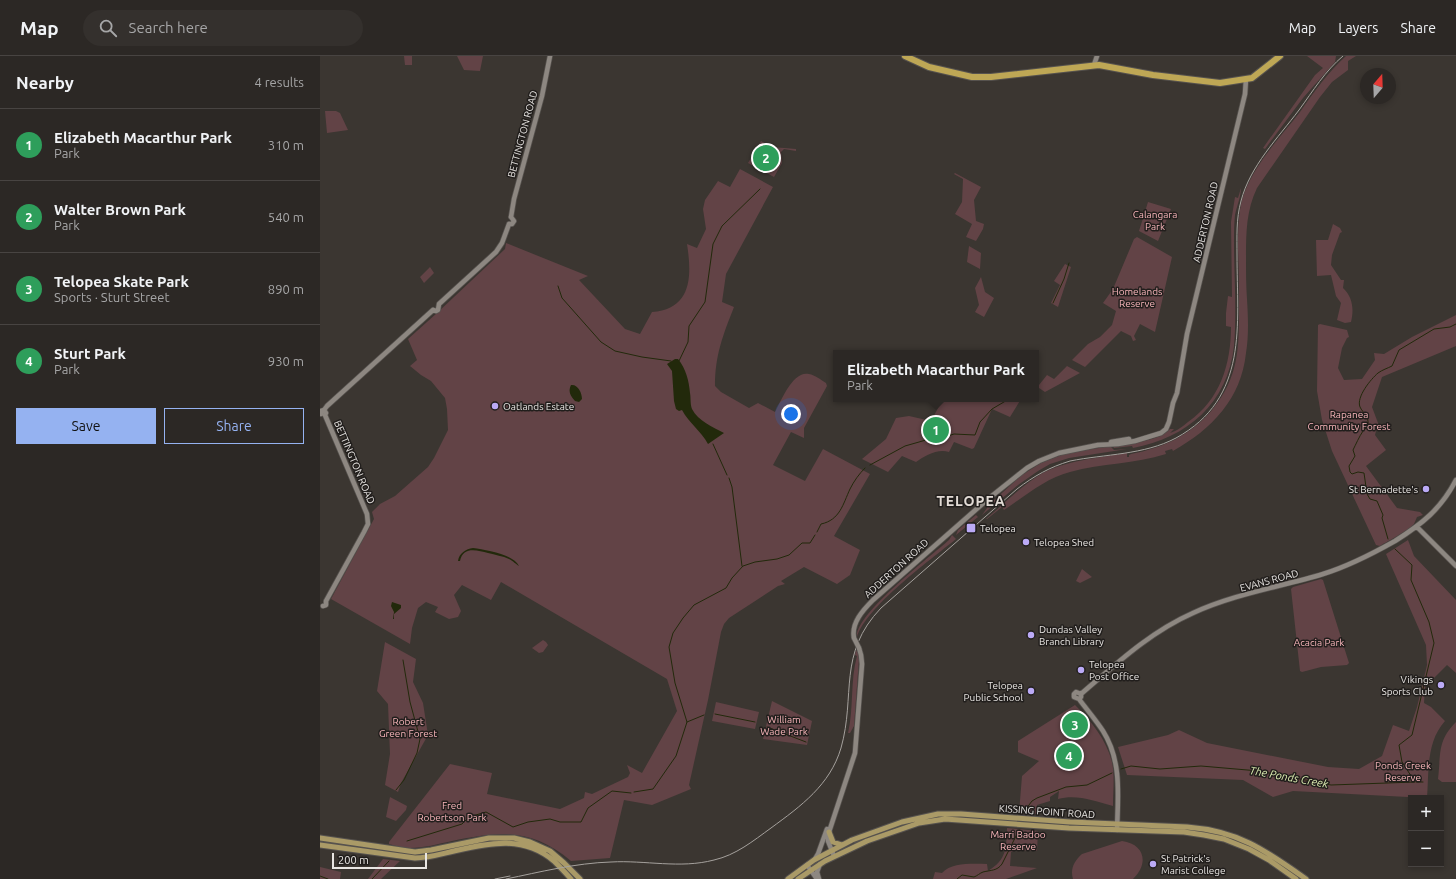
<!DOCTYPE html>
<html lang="en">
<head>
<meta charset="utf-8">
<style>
	:root { --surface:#2c2825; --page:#34302d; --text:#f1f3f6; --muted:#a6a6a7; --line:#484442; --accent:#95b2f1 }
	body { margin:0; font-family:Ubuntu,sans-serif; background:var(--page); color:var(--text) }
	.controls { position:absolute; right:12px; bottom:12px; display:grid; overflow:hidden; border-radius:0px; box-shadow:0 2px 6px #0003 }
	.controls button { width:36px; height:36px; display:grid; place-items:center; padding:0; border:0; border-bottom:1px solid var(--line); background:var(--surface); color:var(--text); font:20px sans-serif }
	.compass { position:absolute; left:1040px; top:12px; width:36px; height:36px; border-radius:50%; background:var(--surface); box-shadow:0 2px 6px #0003; rotate:19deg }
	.scale { position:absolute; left:12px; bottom:10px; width:95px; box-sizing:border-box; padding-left:4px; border:2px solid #e9e6e3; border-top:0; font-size:11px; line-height:14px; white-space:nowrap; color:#e9e6e3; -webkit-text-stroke:3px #211e1c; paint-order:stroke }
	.you { position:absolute; left:471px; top:358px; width:14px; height:14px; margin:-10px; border:3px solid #fff; border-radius:50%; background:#1a73e8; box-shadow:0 0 0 6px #1a73e833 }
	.badge { display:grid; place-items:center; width:26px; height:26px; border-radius:50%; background:var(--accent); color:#fff; font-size:13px; font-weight:700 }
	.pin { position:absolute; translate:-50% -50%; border:2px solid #fff; box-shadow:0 1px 4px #0006 }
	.popup { position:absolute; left:513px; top:294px; width:206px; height:52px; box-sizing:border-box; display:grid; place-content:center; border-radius:0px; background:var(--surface); filter:drop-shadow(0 1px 3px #0005); font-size:13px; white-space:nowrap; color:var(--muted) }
	.popup b { font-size:15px; color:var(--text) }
	.popup::after { content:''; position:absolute; left:50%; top:100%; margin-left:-8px; border:8px solid transparent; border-top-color:var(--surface) }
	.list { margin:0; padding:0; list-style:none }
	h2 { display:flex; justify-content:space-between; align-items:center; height:52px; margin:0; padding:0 16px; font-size:17px }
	h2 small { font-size:13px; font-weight:400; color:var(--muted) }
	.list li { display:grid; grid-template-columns:26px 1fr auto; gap:12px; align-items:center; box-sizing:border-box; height:72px; padding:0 16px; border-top:1px solid var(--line) }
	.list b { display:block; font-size:15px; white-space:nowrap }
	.list p { margin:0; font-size:13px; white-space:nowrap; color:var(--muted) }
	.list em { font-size:13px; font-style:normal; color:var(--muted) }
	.actions { display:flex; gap:8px; padding:12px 16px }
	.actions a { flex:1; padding:9px 0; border:1px solid var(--accent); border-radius:0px; text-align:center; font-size:14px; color:var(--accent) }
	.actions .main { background:var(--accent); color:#111 }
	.icon { flex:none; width:22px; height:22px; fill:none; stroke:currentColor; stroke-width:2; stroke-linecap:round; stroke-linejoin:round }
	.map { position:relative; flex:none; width:1136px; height:823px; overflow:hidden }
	header { display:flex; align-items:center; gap:24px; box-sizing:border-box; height:56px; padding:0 20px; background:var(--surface); border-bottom:1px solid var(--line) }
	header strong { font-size:19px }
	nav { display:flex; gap:22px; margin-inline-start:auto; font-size:14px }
	.search { width:280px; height:36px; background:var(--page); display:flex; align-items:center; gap:10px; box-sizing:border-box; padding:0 14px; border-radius:22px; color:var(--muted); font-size:15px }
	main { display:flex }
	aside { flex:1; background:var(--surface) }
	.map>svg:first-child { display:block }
	.green { fill:#624346 }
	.water { fill:#22290b }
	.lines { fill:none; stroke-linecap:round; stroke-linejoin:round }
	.stream { stroke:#22290b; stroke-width:1 }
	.secondary-casing { stroke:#56524e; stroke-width:6 }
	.primary-casing { stroke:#56524e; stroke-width:7 }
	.highway-casing { stroke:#56524e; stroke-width:8 }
	.secondary { stroke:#8d8781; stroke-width:4.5 }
	.primary { stroke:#aa9a67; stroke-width:5 }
	.highway { stroke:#bea755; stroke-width:6 }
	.tram { stroke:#a5a19d; stroke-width:1 }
	.secondary-bridge-casing { stroke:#56524e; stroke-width:6; stroke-linecap:butt }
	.secondary-bridge { stroke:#8d8781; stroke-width:4.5 }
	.poi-dot { fill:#bbaaf6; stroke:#211e1c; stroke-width:1.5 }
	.labels { text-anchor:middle; stroke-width:3; stroke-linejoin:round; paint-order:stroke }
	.street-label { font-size:10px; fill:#e9e6e3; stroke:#211e1c }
	.park-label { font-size:10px; fill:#f9b6bb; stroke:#211e1c }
	.poi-label { font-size:10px; fill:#e9e6e3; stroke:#211e1c; text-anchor:start }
	.water-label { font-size:11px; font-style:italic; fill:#dcecb1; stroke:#211e1c }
	.district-label { font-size:14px; font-weight:bold; letter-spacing:1px; fill:#e2dbd5; stroke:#211e1c }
</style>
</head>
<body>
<header>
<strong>Map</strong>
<div class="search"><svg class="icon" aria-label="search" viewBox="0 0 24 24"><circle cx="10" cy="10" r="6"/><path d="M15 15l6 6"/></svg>Search here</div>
<nav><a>Map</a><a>Layers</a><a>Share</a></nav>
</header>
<main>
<aside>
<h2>Nearby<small>4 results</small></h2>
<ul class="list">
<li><span class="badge" style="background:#2e9e5b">1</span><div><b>Elizabeth Macarthur Park</b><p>Park</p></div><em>310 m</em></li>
<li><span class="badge" style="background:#2e9e5b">2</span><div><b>Walter Brown Park</b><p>Park</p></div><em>540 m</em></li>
<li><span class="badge" style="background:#2e9e5b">3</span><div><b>Telopea Skate Park</b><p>Sports · Sturt Street</p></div><em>890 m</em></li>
<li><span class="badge" style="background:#2e9e5b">4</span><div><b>Sturt Park</b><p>Park</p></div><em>930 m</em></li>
</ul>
<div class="actions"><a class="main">Save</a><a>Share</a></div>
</aside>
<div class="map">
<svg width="1136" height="823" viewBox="0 0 1136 823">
	<rect width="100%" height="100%" fill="#3b3631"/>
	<path class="green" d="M84,0H92V9H85Z
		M137,0H163L160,15L144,14Z
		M987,0H1016L1015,6L983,42L945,93L943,92L995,19L1003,12Z
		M1026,0H1036L1028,5V14L1012,26L1000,41L937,132C926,155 926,178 926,203C926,216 926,230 927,243C928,260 929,279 926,297C921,343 892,373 853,395L852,393L845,395L846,398C815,408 782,407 750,416C726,422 705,440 684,454L682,451L667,463H666C684,448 701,430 721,418C747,404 778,402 807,397V401H809V399L811,398C843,392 871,379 892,354C919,321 919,292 919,252C919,233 919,214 918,194C918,177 918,160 922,144C932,110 959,83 980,56C994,36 1008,16 1026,0Z
		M5,55H16L20,57L28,74L7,77Z
		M441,85L452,91L476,93V95L464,93L461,96L462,107L454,121L428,107Z
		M420,113L453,131L406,218L402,246L414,251C403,279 395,299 395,330L401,336L429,352L438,347L455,356C461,345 473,314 489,318C495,319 501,324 506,327L507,330L484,372V382L471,376L453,409L485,425L503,393L550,418L514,480L540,494L530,519L517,528L484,511L461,525L465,528L458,530L409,562L404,568L401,576L388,644L369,729L371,733L332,749L304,744L290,802L251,805C212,772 179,775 132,785C118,788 104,792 90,792C83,792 76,790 69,788V786L130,708L172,717L167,738L240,753L264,742L265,736L272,738L308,721L310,717L307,709L322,717L357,655L347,623L181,526L171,544L142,529L134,539L141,555L138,561L129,563L115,556L118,551L106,546L98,552L92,572L90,588L11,543L54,463L52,456L60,448L75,440L108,411L114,402L128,374L127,353L125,342L111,325L101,319L90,310L97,304L88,283L117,257L185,193L186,187L268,220L259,224L305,273L320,278L332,256C372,253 372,220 367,188L377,192L386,173L383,153L385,144L398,125L410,131Z
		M635,117L661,131L654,144L656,165L664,168L663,173L656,185L646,181L652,168L635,158L642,146L643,123L634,118Z
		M921,132C921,140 917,150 915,159C914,168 914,177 914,186C914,220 917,256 914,290C908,347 867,382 813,392L812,390L794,392L793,390C809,387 838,386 850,373H854L850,377C857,375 863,370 868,366C900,344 911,308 911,271L906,270V257L908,240L912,241L911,166L915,141L918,142Z
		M828,146L851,153L838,185L819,175Z
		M1013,168L1020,172L1022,176L1020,177L1012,199L1011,209L1021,224H1024L1023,232C1033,241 1034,254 1031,266L1025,267L1017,264L1021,247L1016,240L1011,219L997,220L996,184H1008Z
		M817,181L852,201L835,276L820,268L814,280L816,284L813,285L811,280L801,275L765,311L752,304L768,288L780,281L792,269L796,255L783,247L793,233L814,183Z
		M649,190L661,197L660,213L647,206Z
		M745,208L751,211L738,251L731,247L740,229L734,225Z
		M110,211L114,217L104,227L100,221Z
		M661,221L665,236L674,242L664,261L655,256L659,249L655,232Z
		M1136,259V290L1062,321L1052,351L1058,367L1055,379L1066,394L1046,410L1077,452L1100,456L1103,459L1097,461C1096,463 1095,466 1094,468C1089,474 1068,485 1060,490L1056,489L1012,395L1002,364L997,335L998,269L1000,268L1027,274L1029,281L1027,282L1022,292L1018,312L1024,324L1042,323L1055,304L1054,297L1064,298L1092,281Z
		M747,310L760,317L725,336L719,332V329L727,319L734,323Z
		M623,343H701L690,361L672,353L654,392L652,393L634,386L629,396C618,392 604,400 596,406L582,400L568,416L542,403L566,383L576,362L589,360L611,365Z
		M790,390L794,394L807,393L749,402L730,408L718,415L698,429L662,459L667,452L666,450L661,453L672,446L702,419L721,407L744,398Z
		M656,459L658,461L636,479L638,474Z
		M632,479L636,483C609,505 546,551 537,581C534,559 611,500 629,484Z
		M1088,484L1094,500L1136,544V617L1127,609L1105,631L1104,647L1111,651L1125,665C1106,686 1109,716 1107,742L973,735L953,741L923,724L807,719L798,691L848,679L859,674L887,687L1008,711L1039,713L1062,700L1073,669L1089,675L1097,651L1107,609L1106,589L1066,498Z
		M762,513L772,521L760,527L756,525Z
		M1001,523L1003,524L1029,607L1027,609L1001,611L982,616L980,615L971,533L973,531Z
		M223,584L226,586L228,589L223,596L219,597L212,592Z
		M65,586L96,603L93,626L103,647L108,679L81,727L78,736L65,729L70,698L68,648L57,635Z
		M536,594L538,597L539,603L534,670L530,677H528C534,652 530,625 537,600L535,599Z
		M452,645L492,665L487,689L443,683Z
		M396,646L439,656L435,673L392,665Z
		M755,649C771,665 786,683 792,706C795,720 793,736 793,750C774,745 757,738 738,743L739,735L730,741V745L717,749V758L699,757L702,720L719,705L698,696V685Z
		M1136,666V726H1122L1118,723C1121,698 1117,685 1136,666Z
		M70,741L87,750L86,754L76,765L66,761Z
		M687,772L718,775L717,795L697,794L691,796L690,810L717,812L686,823H613L615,816L622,817C632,806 653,808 667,808L668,815C687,803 686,793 687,772Z
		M802,785C825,788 829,808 813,823H753C750,813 754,805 762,798Z
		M63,803L80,805L61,823H48Z
		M0,811L21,816L20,823H0Z"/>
	<path class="water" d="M355,303H358C366,313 369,325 370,337C371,342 370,348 372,353C378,365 393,371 404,377L388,388C381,375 369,367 362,354L359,355L356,353L354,345L352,315L347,308Z
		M251,329C258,328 262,337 262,343L259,346L255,345C250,339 248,336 251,329Z
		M153,492C166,494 193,498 199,510C197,509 193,505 189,503C183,500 175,499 168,497C157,494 143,490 140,505H138C139,497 146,493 153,492Z
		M72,546L81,549V552L74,558V563H73L74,556L71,550Z"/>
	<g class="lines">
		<path class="stream" d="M238,230L242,242L281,286L295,295L322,301L351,305
			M733,247L744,223L749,207
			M359,305L368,286L369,270L385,246L393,188L402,170L440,133
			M393,388L407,419
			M550,409L585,390L606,384H615L634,378L655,379L660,366L672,353L689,343
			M409,422L412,431L422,510
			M497,476L501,468C520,464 523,448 530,433C534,425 539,418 545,412
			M1068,483L1062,462L1063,459L1057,445L1050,443L1047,438L1044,417L1038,416L1032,418L1030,416L1029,410L1035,400L1033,394C1036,388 1039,381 1043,375C1045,373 1048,371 1048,368C1049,361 1043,357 1040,351C1036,341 1051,323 1058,317C1062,314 1068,312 1072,310L1079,294L1114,273L1130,271L1136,268
			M395,658L435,666
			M367,666L384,659
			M447,671L486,686
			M801,713L811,710L840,713L881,710L939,715L1011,729L1095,726L1082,706L1079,689L1092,679L1114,587L1109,566L1091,524L1092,509L1075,493
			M1096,726H1103
			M76,734L84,724L97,697L100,683L90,646L83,604
			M314,736L333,733L356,700L367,666L355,627L349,591L353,577L363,562L374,549L406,532L412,522L423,510L435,506L457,503L469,499L482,487H490L495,479
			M703,757L712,745L717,742L746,731L767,729L792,717
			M87,785L142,768L149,761L166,756L193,771L208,766L230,763L240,766H261L268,752L292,735L311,737
			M0,820L8,823
			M52,823L69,805
			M637,823L642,819L654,821C657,820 660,817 663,816C671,814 677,815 682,808L699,774"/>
		<defs>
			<path id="secondary" d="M774,9L777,0
				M191,161L194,143L222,40L230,0
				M189,168H192L194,165L191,161
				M113,254L116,255L118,254L119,248L176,196L182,187L189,168
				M4,354L6,357L5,359L47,458L48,468L44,476L6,545
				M4,354L7,350L113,254
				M1,358V355L4,354
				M791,386L809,383
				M1097,471L1136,510
				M3,550L6,549V545
				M534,582C531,567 543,554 553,544L668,443L707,412L719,405L739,397L778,389L798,388L815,385L841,377L846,373L849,366L853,347L857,337L867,278L925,38L926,23
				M761,638L756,636L754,638V641L759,643C767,654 776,664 783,675C802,705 798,740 797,774
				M759,643L761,641V638C796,608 830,576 873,557C914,538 960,531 1003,518C1029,510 1052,498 1075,485C1102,468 1121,453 1136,424
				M514,800L508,785L509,776L535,697L542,608L541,599L539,592
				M495,803L498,798L507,773
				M487,809L497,823
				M499,823L497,816L500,808"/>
			<path id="primary" d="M509,776L513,786L522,789
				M0,782L95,796L111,794L169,782H194L210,786L230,795L244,807L260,823
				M0,789L95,802C108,802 121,798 134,795C170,787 203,779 234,805C240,811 246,817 251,823
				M468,823L494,804L532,784L582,766L618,758H641L750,766L867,771C919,775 945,794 986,823
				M478,823L505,805L547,785L599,767L625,763L749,772L864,776L884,779L904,783L929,793L949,804L976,823"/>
			<path id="highway" d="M585,0L609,11L652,21H671L779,9L833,19L900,27L932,22L960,0"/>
		</defs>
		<use href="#secondary" class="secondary-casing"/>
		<use href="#primary" class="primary-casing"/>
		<use href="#highway" class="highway-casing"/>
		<use href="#secondary" class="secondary"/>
		<use href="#primary" class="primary"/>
		<use href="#highway" class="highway"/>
		<path class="tram" d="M175,823L190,820
			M186,823C220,816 256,807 291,806C325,804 360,813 394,804C416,799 433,785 451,772C481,750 510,729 521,692C536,639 517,598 561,552L697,433C714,420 730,411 750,405C785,398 824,399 856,382C929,342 917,269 917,199C917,181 916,163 921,145C930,110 958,82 979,54C993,35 1005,15 1023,0"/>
		<defs>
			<path id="secondary-bridge" d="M534,582L539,592"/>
		</defs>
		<use href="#secondary-bridge" class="secondary-bridge-casing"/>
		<use href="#secondary-bridge" class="secondary-bridge"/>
	</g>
	<g class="poi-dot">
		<circle cx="175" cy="350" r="4"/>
		<circle cx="1106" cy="433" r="4"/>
		<rect x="646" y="467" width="10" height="10" rx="2"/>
		<circle cx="706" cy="486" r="4"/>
		<circle cx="711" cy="579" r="4"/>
		<circle cx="761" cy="614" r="4"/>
		<circle cx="1121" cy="629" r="4"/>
		<circle cx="711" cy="635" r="4"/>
		<circle cx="833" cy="808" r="4"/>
	</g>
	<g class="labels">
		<g class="street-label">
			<text transform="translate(202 78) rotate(-75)" y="4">BETTINGTON ROAD</text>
			<text transform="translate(885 166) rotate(-77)" y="4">ADDERTON ROAD</text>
			<text transform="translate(35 406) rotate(67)" y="4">BETTINGTON ROAD</text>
			<text transform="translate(576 512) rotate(-42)" y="4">ADDERTON ROAD</text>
			<text transform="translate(949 524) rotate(-15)" y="4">EVANS ROAD</text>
			<text transform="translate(727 755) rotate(4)" y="4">KISSING POINT ROAD</text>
		</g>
		<g class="park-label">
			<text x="835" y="162">Calangara<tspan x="835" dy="12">Park</tspan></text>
			<text x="817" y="239">Homelands<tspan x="817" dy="12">Reserve</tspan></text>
			<text x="1029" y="362">Rapanea<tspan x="1029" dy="12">Community Forest</tspan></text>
			<text x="999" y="590">Acacia Park</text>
			<text x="464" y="667">William<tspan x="464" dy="12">Wade Park</tspan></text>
			<text x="88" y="669">Robert<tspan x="88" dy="12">Green Forest</tspan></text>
			<text x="1083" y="713">Ponds Creek<tspan x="1083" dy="12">Reserve</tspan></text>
			<text x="132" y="753">Fred<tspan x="132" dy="12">Robertson Park</tspan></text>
			<text x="698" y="782">Marri Badoo<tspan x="698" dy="12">Reserve</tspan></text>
		</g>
		<g class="poi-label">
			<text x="183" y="354">Oatlands Estate</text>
			<text x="1098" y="437" text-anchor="end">St Bernadette's</text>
			<text x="660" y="476">Telopea</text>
			<text x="714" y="490">Telopea Shed</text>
			<text x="719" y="577">Dundas Valley<tspan x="719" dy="12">Branch Library</tspan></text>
			<text x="769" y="612">Telopea<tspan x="769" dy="12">Post Office</tspan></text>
			<text x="1113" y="627" text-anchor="end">Vikings<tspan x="1113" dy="12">Sports Club</tspan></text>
			<text x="703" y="633" text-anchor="end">Telopea<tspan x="703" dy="12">Public School</tspan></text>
			<text x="841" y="806">St Patrick's<tspan x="841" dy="12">Marist College</tspan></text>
		</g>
		<g class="water-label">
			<text transform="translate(969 721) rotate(10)" y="4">The Ponds Creek</text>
		</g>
		<g class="district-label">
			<text x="651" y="450">TELOPEA</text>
		</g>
	</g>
</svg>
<div class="controls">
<button>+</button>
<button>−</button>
</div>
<svg class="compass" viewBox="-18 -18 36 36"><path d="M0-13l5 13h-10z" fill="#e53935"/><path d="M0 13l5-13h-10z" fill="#a6a6a7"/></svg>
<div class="scale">200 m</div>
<div class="you"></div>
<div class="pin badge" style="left:616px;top:374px;background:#2e9e5b">1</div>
<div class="popup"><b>Elizabeth Macarthur Park</b>Park</div>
<div class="pin badge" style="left:446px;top:102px;background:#2e9e5b">2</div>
<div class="pin badge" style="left:755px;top:669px;background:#2e9e5b">3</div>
<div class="pin badge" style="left:749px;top:700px;background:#2e9e5b">4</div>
</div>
</main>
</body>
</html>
